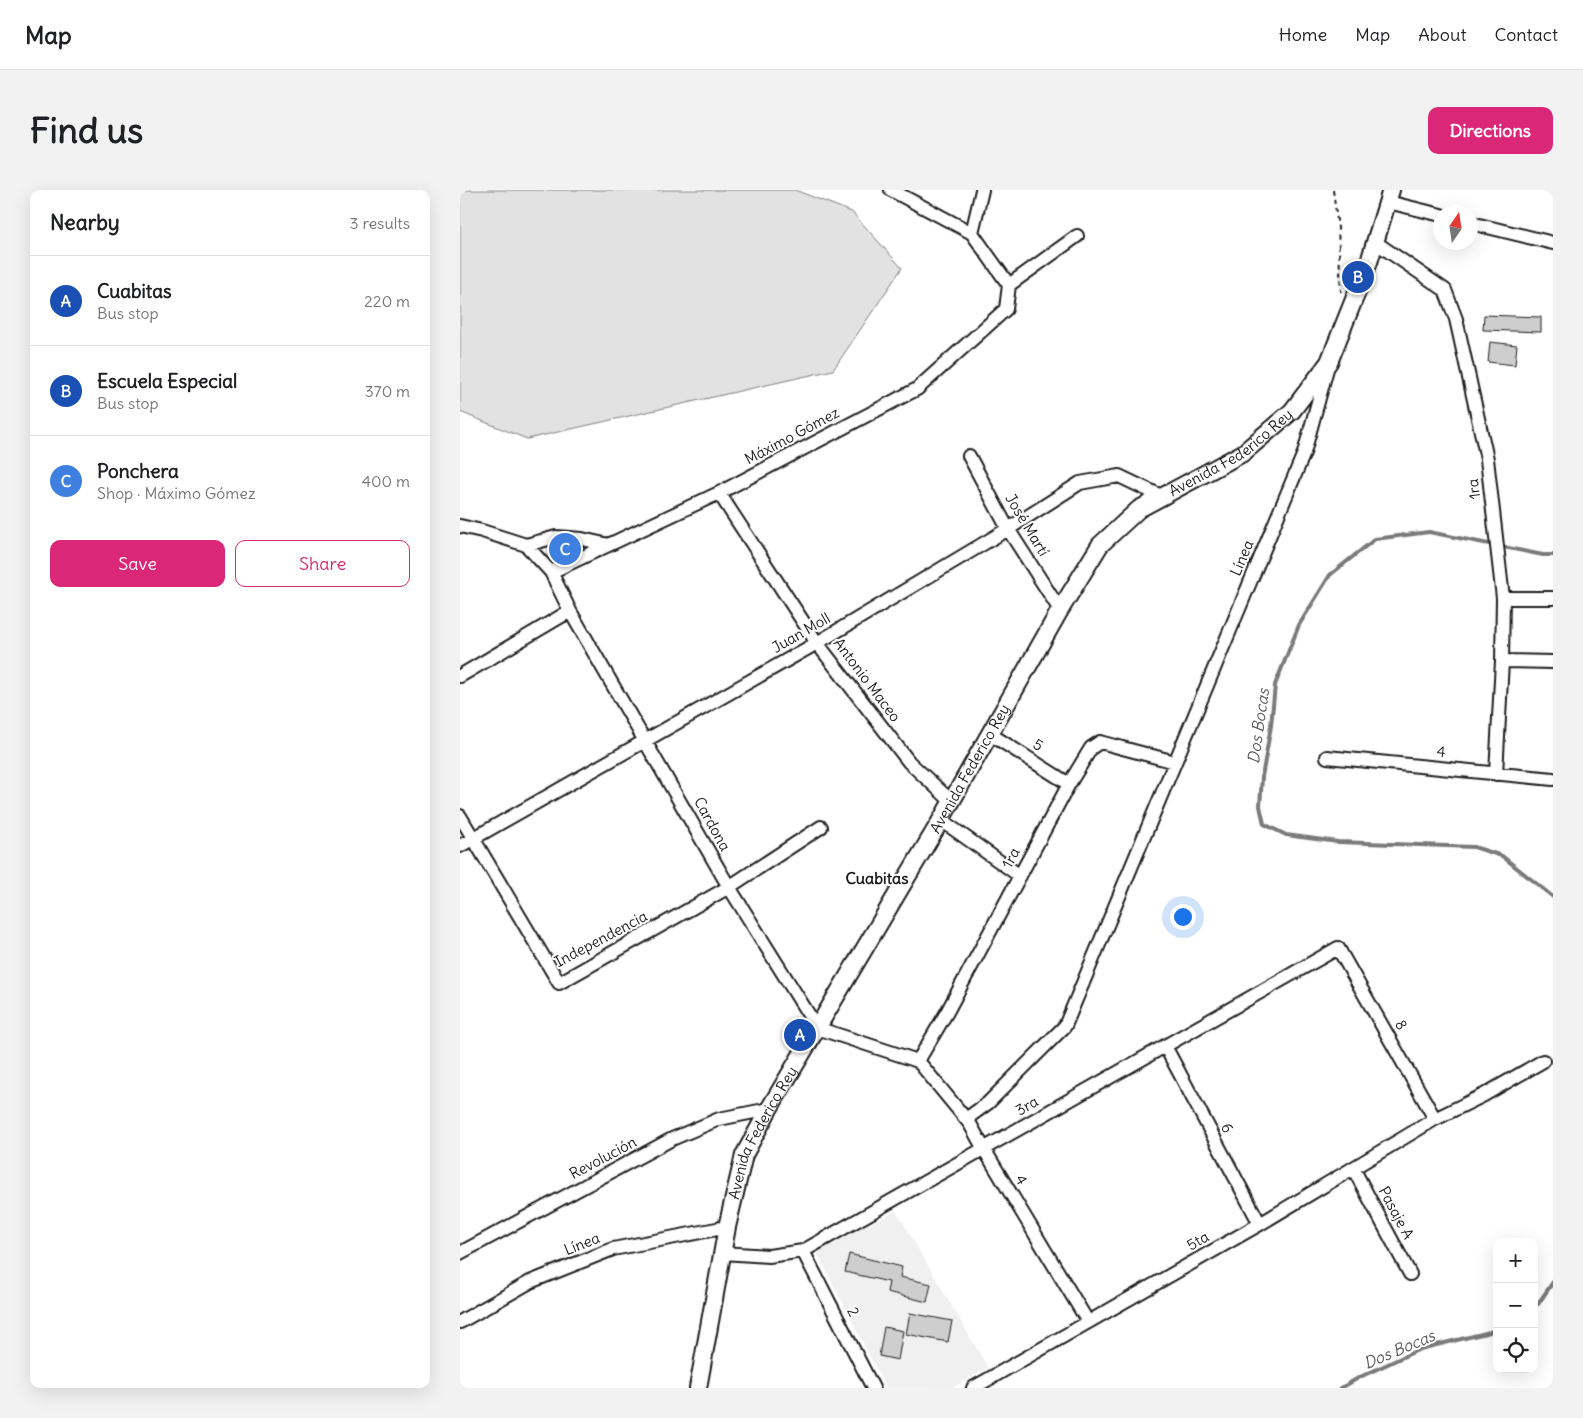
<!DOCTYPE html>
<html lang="en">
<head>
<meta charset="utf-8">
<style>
	:root { --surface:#fff; --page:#f2f2f2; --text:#202124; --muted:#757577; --line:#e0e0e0; --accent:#db2777 }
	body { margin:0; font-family:Delius,sans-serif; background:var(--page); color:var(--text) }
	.controls { position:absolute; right:15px; bottom:15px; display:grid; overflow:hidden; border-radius:10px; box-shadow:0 5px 20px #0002 }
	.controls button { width:45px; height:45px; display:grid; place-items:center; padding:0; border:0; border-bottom:1px solid var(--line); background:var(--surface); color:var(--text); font:25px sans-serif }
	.compass { position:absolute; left:973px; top:15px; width:45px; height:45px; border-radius:50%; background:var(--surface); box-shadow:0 5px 20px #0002; rotate:13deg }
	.you { position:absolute; left:722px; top:726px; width:18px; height:18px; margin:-12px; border:4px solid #fff; border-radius:50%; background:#1a73e8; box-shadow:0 0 0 8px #1a73e833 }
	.badge { display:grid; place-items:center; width:32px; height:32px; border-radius:50%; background:var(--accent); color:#fff; font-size:16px; font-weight:700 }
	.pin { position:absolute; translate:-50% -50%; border:2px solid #fff; box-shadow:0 1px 5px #0006 }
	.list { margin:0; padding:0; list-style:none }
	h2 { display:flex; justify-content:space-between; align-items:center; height:65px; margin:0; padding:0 20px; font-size:21px }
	h2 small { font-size:16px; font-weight:400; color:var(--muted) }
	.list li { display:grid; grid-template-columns:32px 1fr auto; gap:15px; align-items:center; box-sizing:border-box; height:90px; padding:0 20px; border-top:1px solid var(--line) }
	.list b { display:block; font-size:19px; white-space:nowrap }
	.list p { margin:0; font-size:16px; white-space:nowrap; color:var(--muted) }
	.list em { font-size:16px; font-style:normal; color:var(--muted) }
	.actions { display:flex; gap:10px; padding:15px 20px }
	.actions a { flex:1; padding:11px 0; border:1px solid var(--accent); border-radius:10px; text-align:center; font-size:18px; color:var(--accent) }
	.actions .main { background:var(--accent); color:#fff }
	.icon { flex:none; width:28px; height:28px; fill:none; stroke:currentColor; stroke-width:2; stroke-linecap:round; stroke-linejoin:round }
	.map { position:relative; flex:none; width:1093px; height:1198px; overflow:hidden; border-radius:10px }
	header { display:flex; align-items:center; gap:30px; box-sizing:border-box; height:70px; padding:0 25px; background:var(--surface); border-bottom:1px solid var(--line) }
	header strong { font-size:24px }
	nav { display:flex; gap:28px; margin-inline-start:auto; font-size:18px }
	.intro { display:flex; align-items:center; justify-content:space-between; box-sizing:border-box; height:120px; padding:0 30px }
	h1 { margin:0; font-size:35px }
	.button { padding:12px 22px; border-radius:10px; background:var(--accent); color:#fff; font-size:18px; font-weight:700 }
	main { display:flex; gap:30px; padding:0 30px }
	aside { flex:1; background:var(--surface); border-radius:10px; box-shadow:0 5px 20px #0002 }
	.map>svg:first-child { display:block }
	.built { fill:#f0f0f0 }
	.green { fill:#e2e2e2; stroke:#7f7f7f }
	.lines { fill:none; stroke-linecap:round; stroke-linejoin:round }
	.stream { stroke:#7a7a7a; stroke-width:4 }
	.building { fill:#cecece; stroke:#1c1c1c }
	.minor-casing { stroke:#1c1c1c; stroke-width:16 }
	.major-casing { stroke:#1c1c1c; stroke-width:20 }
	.path { stroke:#1c1c1c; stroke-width:2; stroke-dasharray:5 4; stroke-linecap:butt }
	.minor { stroke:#fff; stroke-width:12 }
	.major { stroke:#fff; stroke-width:16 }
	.labels { text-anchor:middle; stroke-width:4; stroke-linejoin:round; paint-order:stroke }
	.street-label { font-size:15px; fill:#1c1c1c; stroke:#fff }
	.water-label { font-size:16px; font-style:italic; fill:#5a5a5a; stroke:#fff }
	.neighbourhood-label { font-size:16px; font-weight:bold; fill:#1c1c1c; stroke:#fff }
</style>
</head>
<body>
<header>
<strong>Map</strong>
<nav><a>Home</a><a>Map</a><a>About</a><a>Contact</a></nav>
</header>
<div class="intro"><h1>Find us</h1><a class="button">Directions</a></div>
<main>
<aside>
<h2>Nearby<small>3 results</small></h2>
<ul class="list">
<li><span class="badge" style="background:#1a4fb4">A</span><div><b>Cuabitas</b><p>Bus stop</p></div><em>220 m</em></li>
<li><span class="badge" style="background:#1a4fb4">B</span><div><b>Escuela Especial</b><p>Bus stop</p></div><em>370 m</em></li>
<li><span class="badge" style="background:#3f7fe0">C</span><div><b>Ponchera</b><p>Shop · Máximo Gómez</p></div><em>400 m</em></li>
</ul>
<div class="actions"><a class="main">Save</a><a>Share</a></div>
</aside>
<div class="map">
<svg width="1093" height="1198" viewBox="0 0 1093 1198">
	<rect width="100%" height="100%" fill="#fff"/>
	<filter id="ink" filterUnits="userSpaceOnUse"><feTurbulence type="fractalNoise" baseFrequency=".02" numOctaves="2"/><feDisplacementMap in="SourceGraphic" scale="10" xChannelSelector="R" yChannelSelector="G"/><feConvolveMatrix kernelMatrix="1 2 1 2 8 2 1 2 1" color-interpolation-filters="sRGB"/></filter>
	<g filter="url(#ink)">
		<path class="built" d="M436,1021L528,1178L492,1198H426L356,1060Z"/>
		<path class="green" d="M0,0H335L392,22L442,78L373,180L67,249L0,222Z"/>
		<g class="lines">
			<path class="stream" d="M1093,365H1083L969,342L915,349L870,385L839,435L815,495L811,536L802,587L800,616L804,634L826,645L878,652L1014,657L1042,666L1093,707
				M1074,1116L1078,1114L1093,1092
				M881,1198L900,1187L960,1159L1030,1142L1037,1138"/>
		</g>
		<path class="building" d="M1024,125L1081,127V142L1023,140Z
			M1030,152L1057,155L1055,175L1028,172Z
			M389,1064L442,1077L440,1087L471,1094L467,1112L427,1102L429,1092L385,1082Z
			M450,1123L492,1131L488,1152L446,1144Z
			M424,1137L443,1141L438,1170L419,1166Z"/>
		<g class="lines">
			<defs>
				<path id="minor" d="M431,0L512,43L549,95
					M928,12L981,25
					M1011,33L1093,53
					M512,43L522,0
					M915,52L985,100L996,129L1027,269L1043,408L1042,471L1036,584
					M549,95L617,46
					M509,266L548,339L600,420
					M259,303L357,453L449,572L491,611
					M0,336L22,341L66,355L96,347L122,349L149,355
					M66,355L91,382L110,421L269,697L357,838L458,871
					M91,382L259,303L457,199L546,119L549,95
					M1043,408H1093
					M1042,471L1093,472
					M0,486L110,421
					M530,544L609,594
					M867,567L1093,589
					M0,626L99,793L269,697L361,637
					M481,630L560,686
					M0,656L357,453L548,339L620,293L659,286L701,306
					M705,856L800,1034
					M458,871L487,822L609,594L631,558L640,552L715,572
					M458,871L510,934L524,959L628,1132
					M506,929L528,913L605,836L844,263L867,179
					M893,978L950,1084
					M343,1061L413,1198
					M0,1063L212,949L259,929L309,919
					M262,1063L309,1066L343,1061L878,758L975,929
					M0,1132L70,1092L153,1059L267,1037
					M513,1198L800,1034L975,929L1024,905L1083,871"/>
				<g id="major">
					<path id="s1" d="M238,1198L267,1037L284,965L309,919L481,630L600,420L640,355L679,319L783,263L832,221L869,172L909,72L931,0"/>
				</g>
			</defs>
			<use href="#minor" class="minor-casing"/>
			<use href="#major" class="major-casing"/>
			<path class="path" d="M873,0L878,38L881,102"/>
			<use href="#minor" class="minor"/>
			<use href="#major" class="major"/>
		</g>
	</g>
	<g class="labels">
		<g class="street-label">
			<text transform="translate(332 246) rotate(-28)" y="5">Máximo Gómez</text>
			<text dy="5" stroke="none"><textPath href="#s1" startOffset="1105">Avenida Federico Rey</textPath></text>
			<text transform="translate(1014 299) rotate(-97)" y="5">1ra</text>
			<text transform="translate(567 335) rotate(59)" y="5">José Martí</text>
			<text transform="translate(782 368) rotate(-67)" y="5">Línea</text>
			<text transform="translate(341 443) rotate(-30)" y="5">Juan Moll</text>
			<text transform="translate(407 490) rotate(53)" y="5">Antonio Maceo</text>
			<text transform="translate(578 555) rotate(32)" y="5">5</text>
			<text transform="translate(981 562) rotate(6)" y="5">4</text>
			<text dy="5" stroke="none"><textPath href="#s1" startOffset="685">Avenida Federico Rey</textPath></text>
			<text transform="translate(252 634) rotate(61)" y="5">Cardona</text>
			<text transform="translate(551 668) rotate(-62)" y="5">1ra</text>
			<text transform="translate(141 749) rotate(-28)" y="5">Independencia</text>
			<text transform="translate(941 835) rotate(60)" y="5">8</text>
			<text transform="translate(567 916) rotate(-30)" y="5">3ra</text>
			<text transform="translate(767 938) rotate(62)" y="5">6</text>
			<text dy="5" stroke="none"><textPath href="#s1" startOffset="265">Avenida Federico Rey</textPath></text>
			<text transform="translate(143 968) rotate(-28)" y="5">Revolución</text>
			<text transform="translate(561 990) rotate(59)" y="5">4</text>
			<text transform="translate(936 1023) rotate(62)" y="5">Pasaje A</text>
			<text transform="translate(738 1051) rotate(-30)" y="5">5ta</text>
			<text transform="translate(122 1054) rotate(-22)" y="5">Línea</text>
			<text transform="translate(393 1122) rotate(63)" y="5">2</text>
		</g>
		<g class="water-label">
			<text transform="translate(798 536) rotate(-82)" y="6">Dos Bocas</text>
			<text transform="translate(939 1159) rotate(-23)" y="6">Dos Bocas</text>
		</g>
		<g class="neighbourhood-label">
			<text x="417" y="694">Cuabitas</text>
		</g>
	</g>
</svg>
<div class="controls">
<button>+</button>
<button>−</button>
<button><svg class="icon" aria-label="locate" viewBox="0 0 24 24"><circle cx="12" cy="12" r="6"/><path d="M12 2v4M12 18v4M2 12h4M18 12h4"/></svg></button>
</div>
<svg class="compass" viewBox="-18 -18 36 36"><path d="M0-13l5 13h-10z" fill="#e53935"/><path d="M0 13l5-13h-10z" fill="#757577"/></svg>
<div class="you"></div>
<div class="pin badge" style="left:340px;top:845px;background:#1a4fb4">A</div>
<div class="pin badge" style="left:898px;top:87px;background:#1a4fb4">B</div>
<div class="pin badge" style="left:105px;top:359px;background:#3f7fe0">C</div>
</div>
</main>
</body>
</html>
